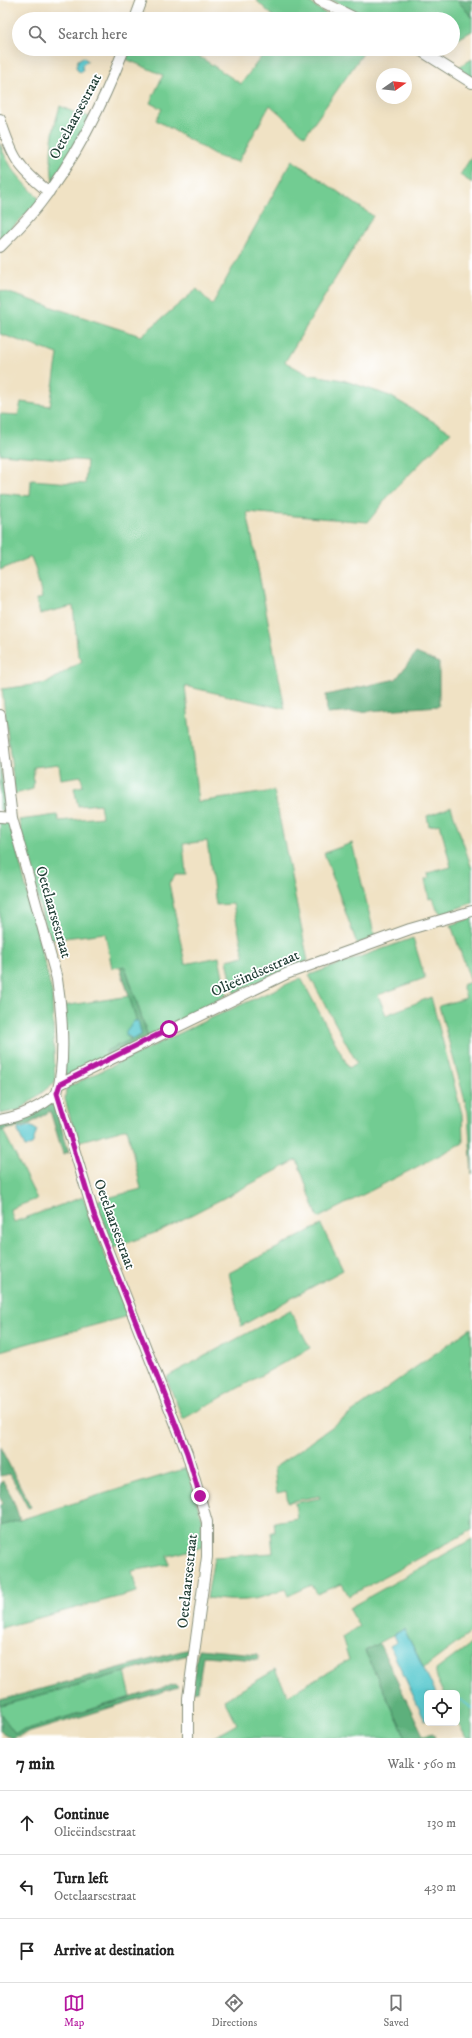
<!DOCTYPE html>
<html lang="en">
<head>
<meta charset="utf-8">
<style>
	:root { --surface:#fff; --page:#f2f2f2; --text:#222; --muted:#767676; --line:#e0e0e0; --accent:#b5179e }
	body { margin:0; font-family:"IM FELL DW Pica",serif; background:var(--page); color:var(--text) }
	.controls { position:absolute; right:12px; bottom:12px; display:grid; overflow:hidden; border-radius:6px; box-shadow:0 4px 16px #0002 }
	.controls button { width:36px; height:36px; display:grid; place-items:center; padding:0; border:0; border-bottom:1px solid var(--line); background:var(--surface); color:var(--text); font:20px sans-serif }
	.compass { position:absolute; left:376px; top:68px; width:36px; height:36px; border-radius:50%; background:var(--surface); box-shadow:0 4px 16px #0002; rotate:76deg }
	.stop { position:absolute; width:12px; height:12px; margin:-9px; border:3px solid #b5179e; border-radius:50%; background:#fff }
	.stop.end { background:#b5179e; border-color:#fff; box-shadow:0 1px 4px #0008 }
	.list { margin:0; padding:0; list-style:none }
	h2 { display:flex; justify-content:space-between; align-items:center; height:52px; margin:0; padding:0 16px; font-size:17px }
	h2 small { font-size:13px; font-weight:400; color:var(--muted) }
	.list li { display:grid; grid-template-columns:26px 1fr auto; gap:12px; align-items:center; box-sizing:border-box; height:64px; padding:0 16px; border-top:1px solid var(--line) }
	.list b { display:block; font-size:15px; white-space:nowrap }
	.list p { margin:0; font-size:13px; white-space:nowrap; color:var(--muted) }
	.list em { font-size:13px; font-style:normal; color:var(--muted) }
	.icon { flex:none; width:22px; height:22px; fill:none; stroke:currentColor; stroke-width:2; stroke-linecap:round; stroke-linejoin:round }
	.map { position:relative; flex:none; width:472px; height:1738px; overflow:hidden }
	.search { position:absolute; background:var(--surface); box-shadow:0 4px 16px #0002; left:12px; right:12px; top:12px; height:44px; display:flex; align-items:center; gap:10px; box-sizing:border-box; padding:0 14px; border-radius:22px; color:var(--muted); font-size:15px }
	.sheet { height:244px; background:var(--surface) }
	nav { display:flex; justify-content:space-around; align-items:center; box-sizing:border-box; height:56px; border-top:1px solid var(--line); background:var(--surface); font-size:11px; color:var(--muted) }
	nav a { display:grid; justify-items:center; gap:2px }
	nav .on { color:var(--accent) }
	.map>svg:first-child { display:block }
	.green { fill:#72cc92; stroke:#488463 }
	.forest { fill:#5db07c; stroke:#3e7658 }
	.water { fill:#5ccad0; stroke:#3e8482 }
	.lines { fill:none; stroke-linecap:round; stroke-linejoin:round }
	.stream { stroke:#5ccad0; stroke-width:2 }
	.minor-casing { stroke:#88907c; stroke-width:12 }
	.minor { stroke:#fff; stroke-width:10 }
	.route { stroke:#b5179e; stroke-width:5 }
	.labels { text-anchor:middle; stroke-width:3.5; stroke-linejoin:round; paint-order:stroke }
	.street-label { font-size:15px; fill:#1f3d34; stroke:#fff }
</style>
</head>
<body>
<div class="map">
<svg width="472" height="1738" viewBox="0 0 472 1738">
	<rect width="100%" height="100%" fill="#fff"/>
	<filter id="ink" filterUnits="userSpaceOnUse"><feTurbulence type="fractalNoise" baseFrequency=".025" numOctaves="2"/><feDisplacementMap in="SourceGraphic" scale="8" xChannelSelector="R" yChannelSelector="G"/><feConvolveMatrix kernelMatrix="1 2 1 2 8 2 1 2 1" color-interpolation-filters="sRGB"/></filter>
	<filter id="wash" filterUnits="userSpaceOnUse"><feTurbulence type="fractalNoise" baseFrequency=".012" numOctaves="4" result="noise"/><feDisplacementMap in="SourceGraphic" scale="16" xChannelSelector="R" yChannelSelector="G"/><feGaussianBlur stdDeviation="0.9" result="paint"/><feColorMatrix in="noise" values="0 0 0 0 0 0 0 0 0 0 0 0 0 0 0 0 0 1.4 0 .05"/><feComposite in="paint" operator="in"/></filter>
	<g filter="url(#wash)">
		<rect width="100%" height="100%" fill="#f0e2c4"/>
		<path class="green" d="M256,0H307L323,12L337,19H276Z
			M331,0H457L472,17V31L453,42V19H367Z
			M130,49H188L241,84L267,49H366L305,136L270,105L238,162L219,157L156,120L162,109L150,103L163,75L126,59Z
			M472,59V78L457,68Z
			M60,106L75,113L76,111L91,118L53,183C49,153 51,135 60,106Z
			M0,143C7,166 21,180 38,197V202L0,240Z
			M472,156V183L460,175Z
			M292,160L373,216L285,362L307,374L343,380L390,396L451,432L390,494L368,522L247,512L285,709L185,686L198,802L274,791L308,961L234,993L227,960L244,956L233,904L216,905L207,841L183,844L186,875H176L169,883L185,964L219,957L227,995L148,1037L125,966L112,968L105,933L48,940L21,831L19,820L57,815L59,821L102,817L100,804L78,806L74,788L83,786L81,776L61,779L59,764L34,767L33,789L15,794L2,689L47,683L82,661L78,655L73,606L40,614L36,600L42,598L36,570L31,557L0,570V493L30,496L31,480L85,484L87,461L0,454V414L18,415L21,402L50,406L58,354L0,334V290L141,336L197,289L212,305Z
			M0,763L7,811L0,810Z
			M451,807L472,869V903L442,914L437,910L433,898L429,899L425,879L429,878L428,873L451,867L440,824L429,826L427,816Z
			M0,821L10,823L52,993L55,1082L20,1110L0,1114Z
			M352,843L375,937L357,944L324,853Z
			M472,918V1174L468,1112L439,1006L466,998L462,985L471,982L451,925Z
			M413,938L425,978L378,995L386,1015L431,997L462,1114L463,1143L318,1218L297,1160L160,1231L113,1248L96,1201L141,1189L127,1128L77,1142L65,1099L66,1088L207,1020L301,978L349,1068L357,1063L309,975Z
			M130,996L138,1021H134L128,1038L133,1039L106,1051L107,1057L65,1076L63,1006Z
			M3,1130L37,1199L10,1209L14,1222L83,1197L128,1316L0,1351V1131Z
			M321,1225L343,1270L241,1326L229,1273Z
			M290,1310L310,1348L183,1419L167,1380L168,1376Z
			M471,1328L472,1530L349,1596L342,1584L317,1594L312,1585L288,1596L285,1589C254,1602 240,1602 207,1598L214,1557L273,1553L271,1532H275L274,1522L297,1518L295,1503L320,1498L319,1496L288,1502L286,1491L277,1493L274,1468Z
			M187,1468L201,1517L203,1547L168,1556L169,1564L132,1571L137,1592L0,1628V1526Z
			M472,1539V1632L424,1668L404,1629L365,1651L406,1738H212L237,1724L224,1700L275,1670L288,1695L349,1660L342,1637L359,1626L349,1608Z
			M472,1643V1738H466L457,1720V1693H443L436,1678V1670Z
			M125,1672L131,1697L15,1733L3,1718L0,1713V1706Z"/>
		<path class="forest" d="M457,0H472V17Z
			M416,653L439,663V706L327,714L326,695L396,679Z
			M125,966L148,1037L107,1057L106,1051L141,1035L120,967Z
			M53,1100L69,1152L63,1154L50,1111L28,1125L0,1131V1124Z
			M0,1447L31,1507L28,1508L10,1474L0,1476Z
			M3,1481L12,1497L20,1520L0,1526V1505L3,1503L0,1498V1483Z
			M379,1643L423,1735L433,1733L435,1738H406L365,1651Z
			M189,1649L188,1655L0,1706V1700Z
			M198,1649L258,1654L259,1656L258,1660L203,1656L198,1691L191,1692Z
			M175,1684L178,1687L11,1738L0,1731V1713L15,1733Z"/>
		<path class="water" d="M83,57L88,61L82,65L83,71L79,72L76,67L78,60Z
			M134,1021H138L141,1033V1035L133,1039L126,1035V1031Z
			M30,1126L37,1130L32,1145L25,1147L18,1131V1129Z
			M404,1629L436,1693H427V1720L425,1721L390,1646L397,1642L394,1635Z"/>
		<g class="lines">
			<path class="stream" d="M457,1701L461,1700L472,1708"/>
		</g>
	</g>
	<g filter="url(#ink)">
		<g class="lines">
			<defs>
				<path id="minor" d="M319,0L357,19
					M135,19L142,0
					M418,49L472,83
					M0,119C12,156 17,167 49,192
					M0,247C14,233 29,218 41,202C77,156 103,104 124,49
					M0,715L12,818L57,979C62,1011 66,1062 57,1093L95,1218L187,1453L207,1522V1557L188,1698V1738
					M0,817L12,818
					M60,1084L286,974L410,929L472,911
					M0,1120C22,1116 40,1108 57,1093"/>
			</defs>
			<use href="#minor" class="minor-casing"/>
			<use href="#minor" class="minor"/>
		</g>
	</g>
	<g class="lines" filter="url(#ink)">
		<path class="route" d="M169,1029L60,1084L57,1093L95,1218L187,1453L200,1496"/>
	</g>
	<g class="labels">
		<g class="street-label">
			<text transform="translate(75 116) rotate(-62)" y="5">Oetelaarsestraat</text>
			<text transform="translate(54 912) rotate(74)" y="5">Oetelaarsestraat</text>
			<text transform="translate(255 973) rotate(-24)" y="5">Olieëindsestraat</text>
			<text transform="translate(115 1224) rotate(70)" y="5">Oetelaarsestraat</text>
			<text transform="translate(187 1581) rotate(-84)" y="5">Oetelaarsestraat</text>
		</g>
	</g>
</svg>
<div class="controls">
<button><svg class="icon" aria-label="locate" viewBox="0 0 24 24"><circle cx="12" cy="12" r="6"/><path d="M12 2v4M12 18v4M2 12h4M18 12h4"/></svg></button>
</div>
<svg class="compass" viewBox="-18 -18 36 36"><path d="M0-13l5 13h-10z" fill="#e53935"/><path d="M0 13l5-13h-10z" fill="#767676"/></svg>
<div class="stop" style="left:169px;top:1029px"></div>
<div class="stop end" style="left:200px;top:1496px"></div>
<div class="search"><svg class="icon" aria-label="search" viewBox="0 0 24 24"><circle cx="10" cy="10" r="6"/><path d="M15 15l6 6"/></svg>Search here</div>
</div>
<section class="sheet">
<h2>7 min<small>Walk · 560 m</small></h2>
<ul class="list">
<li><svg class="icon" aria-label="ahead" viewBox="0 0 24 24"><path d="M12 20V5M6 11l6-6 6 6"/></svg><div><b>Continue</b><p>Olieëindsestraat</p></div><em>130 m</em></li>
<li><svg class="icon" aria-label="left" viewBox="0 0 24 24"><path d="M17 20v-9H6M10 6l-5 5 5 5"/></svg><div><b>Turn left</b><p>Oetelaarsestraat</p></div><em>430 m</em></li>
<li><svg class="icon" aria-label="arrive" viewBox="0 0 24 24"><path d="M6 21V4h12l-3 4 3 4H6"/></svg><div><b>Arrive at destination</b></div></li>
</ul>
</section>
<nav>
<a class="on"><svg class="icon" aria-label="map" viewBox="0 0 24 24"><path d="M3 6l6-2 6 2 6-2v14l-6 2-6-2-6 2zM9 4v14M15 6v14"/></svg>Map</a>
<a><svg class="icon" aria-label="directions" viewBox="0 0 24 24"><path d="M12 3l9 9-9 9-9-9zM9 14v-3h6M13 9l2 2-2 2"/></svg>Directions</a>
<a><svg class="icon" aria-label="saved" viewBox="0 0 24 24"><path d="M7 4h10v16l-5-4-5 4z"/></svg>Saved</a>
</nav>
</body>
</html>
